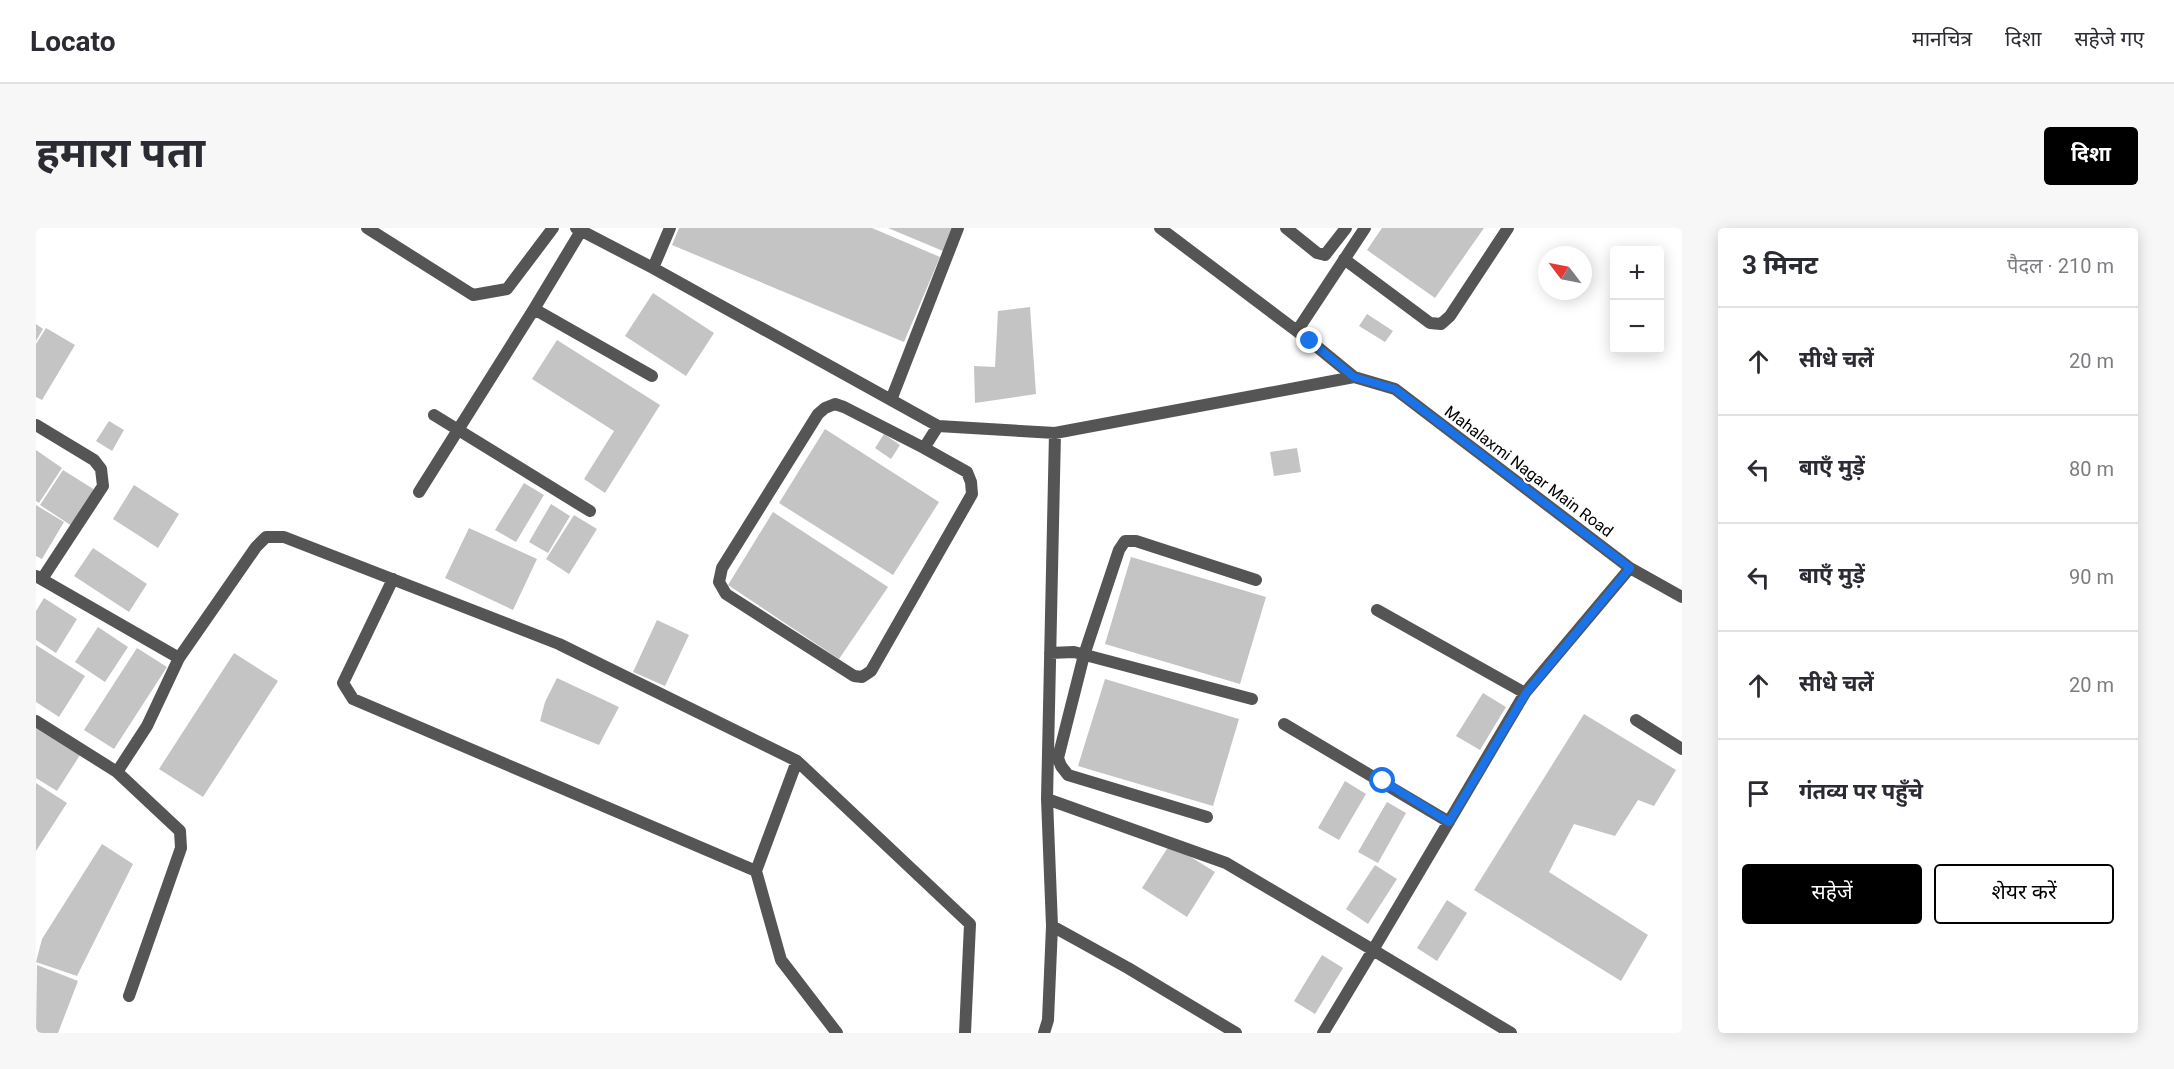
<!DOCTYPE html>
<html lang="hi">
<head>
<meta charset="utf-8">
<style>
	:root { --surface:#fff; --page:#f7f7f7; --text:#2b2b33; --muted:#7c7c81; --line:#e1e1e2; --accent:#000 }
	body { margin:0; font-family:Roboto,"Noto Sans Devanagari",sans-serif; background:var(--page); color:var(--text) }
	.controls { position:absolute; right:18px; top:18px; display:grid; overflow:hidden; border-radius:6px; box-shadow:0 3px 15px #0003 }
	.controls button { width:54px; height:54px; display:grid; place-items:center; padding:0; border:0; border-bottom:2px solid var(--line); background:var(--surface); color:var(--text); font:30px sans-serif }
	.compass { position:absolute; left:1502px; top:18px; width:54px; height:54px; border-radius:50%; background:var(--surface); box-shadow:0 3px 15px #0003; rotate:302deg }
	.stop { position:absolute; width:18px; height:18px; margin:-14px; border:4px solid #1a73e8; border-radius:50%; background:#fff }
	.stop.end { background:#1a73e8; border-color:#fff; box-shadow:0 2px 6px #0008 }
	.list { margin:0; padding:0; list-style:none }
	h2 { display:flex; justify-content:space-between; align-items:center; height:78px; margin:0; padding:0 24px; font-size:26px }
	h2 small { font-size:20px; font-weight:400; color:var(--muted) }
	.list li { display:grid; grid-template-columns:39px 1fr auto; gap:18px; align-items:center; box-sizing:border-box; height:108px; padding:0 24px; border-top:2px solid var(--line) }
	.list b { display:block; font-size:22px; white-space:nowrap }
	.list em { font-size:20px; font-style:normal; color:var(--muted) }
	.actions { display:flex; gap:12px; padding:18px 24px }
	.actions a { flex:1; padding:14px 0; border:2px solid var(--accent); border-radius:6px; text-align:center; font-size:21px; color:var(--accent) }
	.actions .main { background:var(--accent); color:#fff }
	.icon { flex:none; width:33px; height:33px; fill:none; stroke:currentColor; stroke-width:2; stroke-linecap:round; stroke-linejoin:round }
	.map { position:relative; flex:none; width:1646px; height:805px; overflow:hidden; border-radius:6px }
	header { display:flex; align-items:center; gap:36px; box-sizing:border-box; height:84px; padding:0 30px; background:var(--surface); border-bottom:2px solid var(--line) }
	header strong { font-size:28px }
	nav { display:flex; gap:33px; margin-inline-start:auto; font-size:21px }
	.intro { display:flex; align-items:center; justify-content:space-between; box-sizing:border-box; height:144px; padding:0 36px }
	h1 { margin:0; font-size:42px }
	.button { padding:15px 27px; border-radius:6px; background:var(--accent); color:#fff; font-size:21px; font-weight:700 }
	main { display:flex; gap:36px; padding:0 36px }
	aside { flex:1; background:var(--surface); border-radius:6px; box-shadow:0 3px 15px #0003 }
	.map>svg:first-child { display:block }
	.building { fill:#c4c4c4 }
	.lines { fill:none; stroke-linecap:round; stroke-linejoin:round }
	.minor { stroke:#555; stroke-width:12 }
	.route { stroke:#1a73e8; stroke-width:8 }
	.labels { text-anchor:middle; stroke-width:4.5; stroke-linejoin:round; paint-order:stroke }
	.street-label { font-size:16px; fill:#000; stroke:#fff }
</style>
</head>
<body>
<header>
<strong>Locato</strong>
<nav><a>मानचित्र</a><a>दिशा</a><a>सहेजे गए</a></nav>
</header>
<div class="intro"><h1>हमारा पता</h1><a class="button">दिशा</a></div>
<main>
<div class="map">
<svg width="1646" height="805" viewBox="0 0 1646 805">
	<rect width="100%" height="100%" fill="#fff"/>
	<path class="building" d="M643,0H836L904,29L868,114L636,17Z
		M852,0H917L907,23Z
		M1346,0H1448L1399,70L1331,22Z
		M617,65L678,105L650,148L589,108Z
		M994,79L1000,166L939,175L938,138L959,139L962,83Z
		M1331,86L1357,103L1349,114L1323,98Z
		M0,96L7,101L0,113Z
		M10,100L39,117L6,172L0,169V116Z
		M521,112L624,177L569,265L548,251L578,203L496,151Z
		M73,193L88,202L76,223L60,213Z
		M789,201L903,274L857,347L743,275Z
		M848,206L864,217L855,231L839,220Z
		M1261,220L1265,244L1238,248L1234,224Z
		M0,222L26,240L3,275L0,273Z
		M27,242L59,262L36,298L4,277Z
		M488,255L508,267L480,314L459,302Z
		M98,257L143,286L122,320L77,291Z
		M515,276L534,288L512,325L493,314Z
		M0,277L28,294L6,331L0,328Z
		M737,284L852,359L803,431L692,357Z
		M538,287L561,301L533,346L510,331Z
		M433,300L501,331L477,382L409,350Z
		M57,320L111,356L93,384L38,348Z
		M1095,329L1230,369L1204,456L1069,416Z
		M8,370L41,391L20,425L0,412V383Z
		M621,392L653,407L629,458L597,444Z
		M62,399L92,419L69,454L39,434Z
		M0,417L49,448L23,489L0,474Z
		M101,420L131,439L78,521L48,502Z
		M198,425L242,453L167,569L123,541Z
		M521,450L583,479L563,517L504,493L509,474Z
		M1069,451L1203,491L1177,578L1042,538Z
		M1447,465L1470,479L1444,522L1420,508Z
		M1548,486L1640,542L1618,578L1602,572L1579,608L1538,596L1513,644L1612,707L1585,753L1438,662Z
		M0,499L44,527L21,563L0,550Z
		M1309,553L1330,566L1303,612L1282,600Z
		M0,555L31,575L0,623Z
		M1351,574L1370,585L1342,635L1322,624Z
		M66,616L97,636L41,748L0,734L6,711Z
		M1134,616L1179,644L1151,689L1106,660Z
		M1339,637L1361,651L1332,696L1310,681Z
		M1411,672L1431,685L1401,733L1381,720Z
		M1286,727L1307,740L1279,786L1258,773Z
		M1,737L42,753L22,805H0Z"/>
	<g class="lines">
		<path class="minor" d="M331,0L437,67L471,61L517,0
			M540,0L617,40L902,198L1019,205L1318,149
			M1124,0L1274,113L1318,149L1359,161L1594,340L1646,369
			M1250,0L1281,25L1289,27L1310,0
			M1308,31L1394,95L1405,96L1414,88L1472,0
			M617,40L634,0
			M498,81L616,148
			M1261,103L1329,0
			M855,172L922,0
			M398,187L554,283
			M0,197L58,232L65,241L67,258L6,351
			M888,220L808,179L799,176L789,180L782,186L686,340L683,354L690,366L818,448L826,449L835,443L936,266L935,254L931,244L888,220L902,198
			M383,264L498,81L545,3
			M0,348L143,430L111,498L81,544L0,493
			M357,351L307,455L317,471L720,643L761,533L934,696L929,805
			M1341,382L1489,465
			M1014,425L1038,424L1216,471
			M143,430L220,319L230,309H248L523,416L761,533
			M1600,492L1646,521
			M1248,496L1413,594
			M81,544L144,603L145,620L93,768
			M1011,571L1190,635L1337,722L1489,465L1594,340
			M1171,589L1032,547L1025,538L1022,530L1048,427L1083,322L1089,313H1100L1220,352
			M720,643L745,732L801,805
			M1016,698L1092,740L1200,805
			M1008,805L1012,792L1016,698L1011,571L1019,205
			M1287,805L1337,722L1475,805"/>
	</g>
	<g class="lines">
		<path class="route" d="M1274,113L1318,149L1359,161L1594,340L1490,465L1413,594L1347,553"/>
	</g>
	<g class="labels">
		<g class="street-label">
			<text transform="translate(1493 243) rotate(37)" y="6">Mahalaxmi Nagar Main Road</text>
		</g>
	</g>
</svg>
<div class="controls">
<button>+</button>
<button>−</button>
</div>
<svg class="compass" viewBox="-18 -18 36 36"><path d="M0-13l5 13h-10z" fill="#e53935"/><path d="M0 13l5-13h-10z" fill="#7c7c81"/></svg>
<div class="stop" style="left:1347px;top:553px"></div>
<div class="stop end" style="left:1274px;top:113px"></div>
</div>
<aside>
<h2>3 मिनट<small>पैदल · 210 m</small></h2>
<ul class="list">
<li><svg class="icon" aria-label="ahead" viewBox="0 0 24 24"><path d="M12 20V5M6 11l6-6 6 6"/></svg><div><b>सीधे चलें</b></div><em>20 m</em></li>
<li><svg class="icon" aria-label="left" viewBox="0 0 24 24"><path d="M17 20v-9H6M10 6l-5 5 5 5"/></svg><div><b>बाएँ मुड़ें</b></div><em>80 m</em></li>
<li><svg class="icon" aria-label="left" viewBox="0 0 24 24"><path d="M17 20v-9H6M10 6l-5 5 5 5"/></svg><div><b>बाएँ मुड़ें</b></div><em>90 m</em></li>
<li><svg class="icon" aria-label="ahead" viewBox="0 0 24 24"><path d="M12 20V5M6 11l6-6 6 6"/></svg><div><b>सीधे चलें</b></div><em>20 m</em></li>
<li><svg class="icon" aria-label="arrive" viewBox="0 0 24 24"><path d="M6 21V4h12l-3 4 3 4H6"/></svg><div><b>गंतव्य पर पहुँचे</b></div></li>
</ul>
<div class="actions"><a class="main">सहेजें</a><a>शेयर करें</a></div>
</aside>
</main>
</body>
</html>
